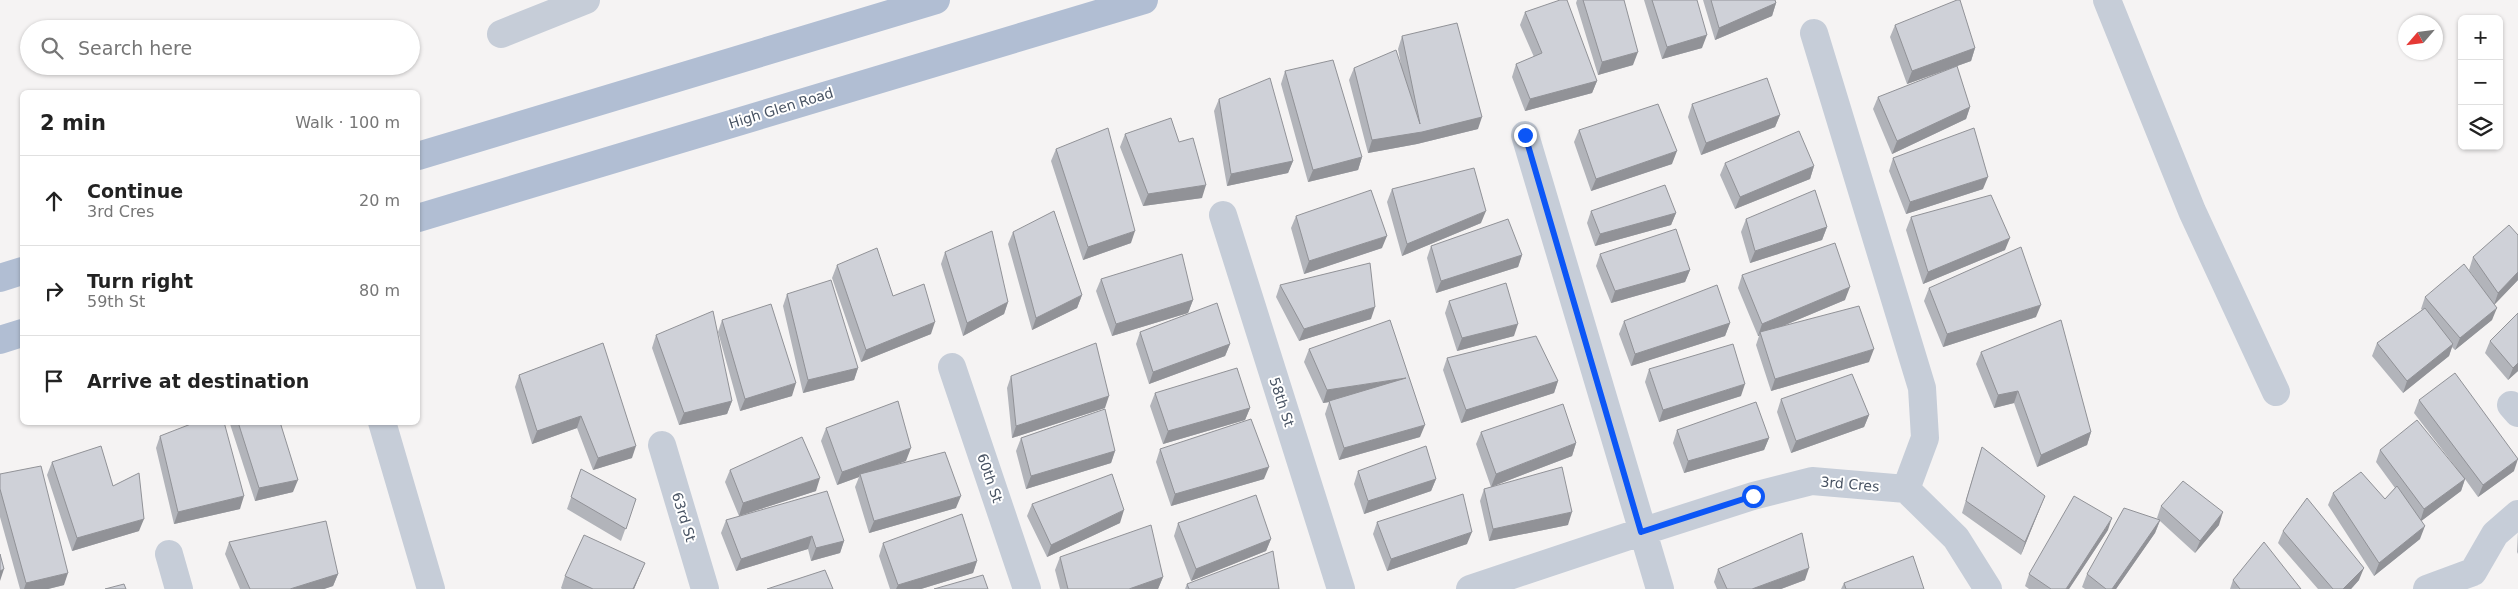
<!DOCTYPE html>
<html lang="en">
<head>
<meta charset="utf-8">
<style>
	:root { --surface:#fff; --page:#f6f6f6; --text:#222; --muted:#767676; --line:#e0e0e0 }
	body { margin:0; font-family:"DejaVu Sans",sans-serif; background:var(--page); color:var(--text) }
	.controls { position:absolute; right:15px; top:15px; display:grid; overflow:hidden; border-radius:8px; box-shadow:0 1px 4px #0004 }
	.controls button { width:45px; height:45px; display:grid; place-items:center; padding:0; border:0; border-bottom:1px solid var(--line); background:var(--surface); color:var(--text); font:25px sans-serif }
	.compass { position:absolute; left:2398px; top:15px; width:45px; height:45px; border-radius:50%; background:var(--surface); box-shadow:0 1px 4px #0004; rotate:242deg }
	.stop { position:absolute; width:15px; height:15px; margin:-11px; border:4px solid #0c56f6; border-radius:50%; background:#fff }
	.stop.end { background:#0c56f6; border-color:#fff; box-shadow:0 1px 5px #0008 }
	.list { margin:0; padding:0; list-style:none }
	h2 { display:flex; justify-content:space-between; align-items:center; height:65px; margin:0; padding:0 20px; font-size:21px }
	h2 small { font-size:16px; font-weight:400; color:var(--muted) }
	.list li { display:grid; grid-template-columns:32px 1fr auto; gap:15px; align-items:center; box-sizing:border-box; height:90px; padding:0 20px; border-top:1px solid var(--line) }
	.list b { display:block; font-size:19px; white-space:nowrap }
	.list p { margin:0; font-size:16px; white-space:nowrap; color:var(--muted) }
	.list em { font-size:16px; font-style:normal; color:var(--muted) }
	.icon { flex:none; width:28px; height:28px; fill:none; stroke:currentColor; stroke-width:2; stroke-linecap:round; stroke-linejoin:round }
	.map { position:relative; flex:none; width:2518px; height:589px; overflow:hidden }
	.search { position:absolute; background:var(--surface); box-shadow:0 1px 4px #0004; left:20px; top:20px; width:400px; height:55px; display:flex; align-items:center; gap:12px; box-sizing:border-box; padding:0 18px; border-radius:28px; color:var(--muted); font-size:19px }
	.panel { position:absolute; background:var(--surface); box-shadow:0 1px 4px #0004; left:20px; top:90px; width:400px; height:335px; border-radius:8px }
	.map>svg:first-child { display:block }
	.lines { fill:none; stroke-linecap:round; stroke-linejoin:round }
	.minor { stroke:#c6cdd8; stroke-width:28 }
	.major { stroke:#b1bed3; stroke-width:28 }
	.wall { fill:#b2b4ba }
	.shaded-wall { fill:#919297 }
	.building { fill:#cfd1d8; stroke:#919297 }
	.route { stroke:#0c56f6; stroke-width:6 }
	.labels { text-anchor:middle; stroke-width:4; stroke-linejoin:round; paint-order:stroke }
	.street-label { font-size:14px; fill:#485363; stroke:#fff }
</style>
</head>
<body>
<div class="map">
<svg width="2518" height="589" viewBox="0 0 2518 589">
	<rect width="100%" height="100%" fill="#f5f3f3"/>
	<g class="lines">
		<path class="minor" d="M2107,0L2192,211L2276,392
			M1814,33L1922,388L1925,438L1906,489
			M501,34L586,0
			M1525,135L1660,589
			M1223,215L1341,589
			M952,367L1027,589
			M2511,405L2518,413
			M382,422L431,589
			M662,445L705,589
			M169,554L179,589
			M2473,572L2495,534L2518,514
			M1470,589L1641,532L1753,496L1812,481L1906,489L1956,538L1988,589
			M2427,589L2473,572"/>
		<path class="major" d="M418,156L936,0
			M418,218L1144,0
			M0,278L22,271
			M0,340L22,333"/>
	</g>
	<path class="wall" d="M1577,0H1624L1633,65L1598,75L1576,3Z
		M1644,0H1697L1702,48L1662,59Z
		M1703,0H1775L1776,3L1772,16L1715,40Z
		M1525,12L1597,81L1592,93L1525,111L1512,77L1516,64L1534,57L1520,25Z
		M1895,25L1975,48L1971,61L1907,84L1890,37Z
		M1402,36L1478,129L1417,144L1368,153L1349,80L1354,68L1401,65L1398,49Z
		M1285,71L1362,157L1358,170L1308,182L1281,84Z
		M1878,97L1970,107L1966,119L1892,154L1873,109Z
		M1219,99L1293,161L1288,173L1227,186L1214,111Z
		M1692,104L1780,115L1775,127L1701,155L1688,117Z
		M1579,130L1672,164L1591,191L1574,142Z
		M1125,134L1179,142L1202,198L1143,206L1120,147Z
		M1056,149L1131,243L1083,260L1051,161Z
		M1893,158L1983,189L1906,214L1889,171Z
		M1725,163L1814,166L1810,179L1735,209L1720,175Z
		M1392,189L1481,223L1402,256L1387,202Z
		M1591,211L1676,213L1671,225L1595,246L1587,223Z
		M1296,216L1382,248L1304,274L1291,228Z
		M1911,217L2005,250L1923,284L1906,230Z
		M1746,219L1827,227L1822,240L1750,263L1741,232Z
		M1013,232L1082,295L1077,308L1032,330L1008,244Z
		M2518,235V280L2494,305L2492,320L2455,350L2452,347L2449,356L2403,393L2372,356L2377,343L2422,310L2421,309L2425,297L2484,291L2469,270L2473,257Z
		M1431,246L1522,255L1518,267L1436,293L1427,258Z
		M945,252L1008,302L1004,314L963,336L941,264Z
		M1600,254L1690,270L1685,282L1611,303L1596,266Z
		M837,265L893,296L931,334L861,362L832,278Z
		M1742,275L1845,300L1778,328L1869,362L1771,391L1756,345L1759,336H1758L1738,288Z
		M1101,279L1193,300L1188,313L1112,336L1096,291Z
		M1280,285L1371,319L1299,341L1276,297Z
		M1929,288L2036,317L1943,347L1924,301Z
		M787,294L858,368L854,380L803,393L783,306Z
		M1449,301L1514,336L1457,351L1445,313Z
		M722,320L792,396L740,411L718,332Z
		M1624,321L1730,323L1725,336L1631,366L1619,334Z
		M1140,332L1230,344L1225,356L1149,384L1136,344Z
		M656,335L732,401L727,414L679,425L652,348Z
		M2490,341L2518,371L2508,380L2485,353Z
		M603,343L632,458L593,470L577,428L532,444L515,387L519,375Z
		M1309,349L1420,437L1339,460L1325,414L1329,402L1323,403L1304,362Z
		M1981,352L2091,432L2087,445L2037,467L2014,403L1994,408L1976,364Z
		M1447,358L1558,381L1554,393L1461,423L1443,370Z
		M1649,369L1741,396L1659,422L1645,382Z
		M1011,376L1105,408L1012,438L1007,388Z
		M1155,393L1250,408L1245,420L1163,444L1150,406Z
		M1781,399L1869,415L1864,427L1791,453L1777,412Z
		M2419,400L2514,471L2478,497L2465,479L2461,491L2421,521L2420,539L2374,576L2328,505L2333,493L2385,499L2395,488L2376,462L2380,450L2457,469L2414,413Z
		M231,422H280L293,492L255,501L230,424Z
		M826,428L906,461L891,466L956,508L869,533L855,487L859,477L837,485L821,441Z
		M1677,430L1769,438L1764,450L1684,473L1673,443Z
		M1481,432L1576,443L1572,456L1491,487L1568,525L1489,541L1480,501L1484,489L1491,487L1476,444Z
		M160,436L240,509L174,524L156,448Z
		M1021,438L1115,451L1111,463L1026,489L1016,451Z
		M1982,447L2045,496L2021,555L1962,513L1978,460Z
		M1160,449L1264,479L1171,506L1156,462Z
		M52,462L113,486L139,531L72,551L47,475Z
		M581,469L636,499L621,541L567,509Z
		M730,470L816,491L739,516L725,482Z
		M1358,471L1436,479L1431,491L1364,514L1354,484Z
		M0,474L64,585L48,589H20L0,517Z
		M1032,504L1120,523L1047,557L1027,516Z
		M2161,506L2219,525L2195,553L2160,521L2155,533L2116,589H2085L2082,587L2087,574L2159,520L2157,518Z
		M726,520L844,541L840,553L811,561L808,549L736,571L721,533Z
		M1377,522L1467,544L1387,571L1373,534Z
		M1178,523L1271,539L1266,551L1191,581L1174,536Z
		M2108,530L2069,589H2029L2025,586L2029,574Z
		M2283,531L2359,580L2351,589H2318L2278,543Z
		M2518,531V554L2517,552Z
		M229,542L338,574L333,586L324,589H240L225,554Z
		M883,543L977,561L973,573L921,589H890L879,556Z
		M1060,557L1163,577L1158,589H1060L1055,570Z
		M645,563L634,589H562L561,588L565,576Z
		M1718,569L1805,580L1781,589H1717L1714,582Z
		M2233,580L2301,589H2230Z
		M1844,583L1924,589H1841Z
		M1187,584L1279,589H1185Z"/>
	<path class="shaded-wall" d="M1776,3L1772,16L1715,40L1719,28Z
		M1707,35L1702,48L1662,59L1667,47Z
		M1975,48L1971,61L1907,84L1912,71Z
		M1638,52L1633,65L1598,75L1602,62Z
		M1597,81L1592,93L1525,111L1530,99Z
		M1970,107L1966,119L1892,154L1897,141Z
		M1780,115L1775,127L1701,155L1706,143Z
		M1482,117L1478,129L1417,144L1368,153L1372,140Z
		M1677,151L1672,164L1591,191L1596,179Z
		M1362,157L1358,170L1308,182L1313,170Z
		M1293,161L1288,173L1227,186L1231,174Z
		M1814,166L1810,179L1735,209L1740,197Z
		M1988,177L1983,189L1906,214L1910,202Z
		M1206,185L1202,198L1143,206L1148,194Z
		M1486,211L1481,223L1402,256L1407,244Z
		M1676,213L1671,225L1595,246L1600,234Z
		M1827,227L1822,240L1750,263L1755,251Z
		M1135,231L1131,243L1083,260L1088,247Z
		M1387,236L1382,248L1304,274L1309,261Z
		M2010,238L2005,250L1923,284L1928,272Z
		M1522,255L1518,267L1436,293L1441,281Z
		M1690,270L1685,282L1611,303L1615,291Z
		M2518,272V280L2494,305L2498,293Z
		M1850,287L1845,300L1761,335L1760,332L1759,336H1758L1762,324Z
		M1082,295L1077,308L1032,330L1036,318Z
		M1193,300L1188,313L1112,336L1116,324Z
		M1008,302L1004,314L963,336L967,323Z
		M2041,305L2036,317L1943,347L1947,334Z
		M1375,307L1371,319L1299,341L1304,329Z
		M2497,308L2492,320L2455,350L2460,338Z
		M935,322L931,334L861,362L866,350Z
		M1730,323L1725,336L1631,366L1635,354Z
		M1518,324L1514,336L1457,351L1462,338Z
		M1230,344L1225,356L1149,384L1153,372Z
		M2453,344L2449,356L2403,393L2407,381Z
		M1874,349L1869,362L1771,391L1775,379Z
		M2518,363V371L2508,380L2513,368Z
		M858,368L854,380L803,393L808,380Z
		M1406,378L1401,391L1323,403L1327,390Z
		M1558,381L1554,393L1461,423L1466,410Z
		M796,383L792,396L740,411L745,399Z
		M1745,384L1741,396L1659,422L1663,410Z
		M2018,391L2014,403L1994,408L1998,395Z
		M1109,396L1105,408L1012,438L1016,426Z
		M732,401L727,414L679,425L684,413Z
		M1250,408L1245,420L1163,444L1168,431Z
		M1869,415L1864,427L1791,453L1796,441Z
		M581,416L577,428L532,444L537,431Z
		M1425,425L1420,437L1339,460L1344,448Z
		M2091,432L2087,445L2037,467L2041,455Z
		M1769,438L1764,450L1684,473L1688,461Z
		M1576,443L1572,456L1491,487L1496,474Z
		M636,446L632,458L593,470L598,458Z
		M911,448L906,461L861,477L860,474L859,477L837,485L842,472Z
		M1115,451L1111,463L1026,489L1031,476Z
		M2518,459L2514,471L2478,497L2483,485Z
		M1269,467L1264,479L1171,506L1175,494Z
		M820,478L816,491L739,516L743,503Z
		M1436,479L1431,491L1364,514L1368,501Z
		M2465,479L2461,491L2420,522L2424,509Z
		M298,480L293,492L255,501L259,488Z
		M244,496L240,509L174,524L178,512Z
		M961,496L956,508L869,533L874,521Z
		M2045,496L2040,508L2021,555L2025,542Z
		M1124,510L1120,523L1047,557L1051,545Z
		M1572,512L1568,525L1489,541L1493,529Z
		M2223,512L2219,525L2195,553L2200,541Z
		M2112,518L2108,530L2069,589H2066Z
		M144,519L139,531L72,551L77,538Z
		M2160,520L2155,533L2116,589H2112Z
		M2425,526L2420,539L2374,576L2379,563Z
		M1472,532L1467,544L1387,571L1391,559Z
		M812,536L808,549L736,571L741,559Z
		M1271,539L1266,551L1191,581L1196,569Z
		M844,541L840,553L811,561L816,548Z
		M977,561L973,573L921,589H896L898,585Z
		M645,563L634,589H633Z
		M1809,568L1805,580L1781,589H1752Z
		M2364,568L2359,580L2351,589H2343Z
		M4,569L0,581V571Z
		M68,573L64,585L48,589H24L26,583Z
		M338,574L333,586L324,589H290Z
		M1163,577L1158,589H1129Z"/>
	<path class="building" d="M1560,0H1567L1597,81L1530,99L1516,64L1542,53L1525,12Z
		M1583,0H1624L1638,52L1602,62Z
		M1652,0H1697L1707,35L1667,47Z
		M1711,0H1775L1776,3L1719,28Z
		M1957,0H1960L1975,48L1912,71L1895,25Z
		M1457,23L1482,117L1422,132L1372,140L1354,68L1396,50L1420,124L1402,36Z
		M1333,60L1362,157L1313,170L1285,71Z
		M1957,66L1970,107L1897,141L1878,97Z
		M1270,78L1293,161L1231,174L1219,99Z
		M1767,78L1780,115L1706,143L1692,104Z
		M1658,104L1677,151L1596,179L1579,130Z
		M1171,118L1179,142L1193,138L1206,185L1148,194L1125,134Z
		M1108,128L1135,231L1088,247L1056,149Z
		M1974,128L1988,177L1910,202L1893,158Z
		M1799,131L1814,166L1740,197L1725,163Z
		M1474,168L1486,211L1407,244L1392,189Z
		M1665,185L1676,213L1600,234L1591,211Z
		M1371,190L1387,236L1309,261L1296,216Z
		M1815,190L1827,227L1755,251L1746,219Z
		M1991,195L2010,238L1928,272L1911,217Z
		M1054,211L1082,295L1036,318L1013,232Z
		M1508,219L1522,255L1441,281L1431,246Z
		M2509,225L2518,235V272L2498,293L2473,257Z
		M1676,229L1690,270L1615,291L1600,254Z
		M992,231L1008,302L967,323L945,252Z
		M1835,243L1850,287L1762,324L1742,275Z
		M2021,247L2041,305L1947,334L1929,288Z
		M877,248L893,296L924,284L935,322L866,350L837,265Z
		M1182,254L1193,300L1116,324L1101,279Z
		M1370,263L1375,307L1304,329L1280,285Z
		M2464,264L2497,308L2460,338L2425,297Z
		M831,280L858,368L808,380L787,294Z
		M1506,283L1518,324L1462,338L1449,301Z
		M1717,285L1730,323L1635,354L1624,321Z
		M1217,303L1230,344L1153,372L1140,332Z
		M771,304L796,383L745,399L722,320Z
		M1859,306L1874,349L1775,379L1760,332Z
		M2425,308L2453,344L2407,381L2377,343Z
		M713,311L732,401L684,413L656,335Z
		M2518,313V363L2513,368L2490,341Z
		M1390,320L1425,425L1344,448L1329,401L1406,378L1327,390L1309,349Z
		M2061,320L2091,432L2041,455L2018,391L1998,395L1981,352Z
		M1536,336L1558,381L1466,410L1447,358Z
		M603,343L636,446L598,458L581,416L537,431L519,375Z
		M1096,343L1109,396L1016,426L1011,376Z
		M1733,344L1745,384L1663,410L1649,369Z
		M1237,368L1250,408L1168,431L1155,393Z
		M2455,373L2518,459L2483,485L2419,400Z
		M1852,374L1869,415L1796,441L1781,399Z
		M898,401L911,448L842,472L826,428Z
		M1756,402L1769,438L1688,461L1677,430Z
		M1563,404L1576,443L1496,474L1481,432Z
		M1105,409L1115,451L1031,476L1021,438Z
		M1251,419L1269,467L1175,494L1160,449Z
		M2417,420L2465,479L2424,509L2380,450Z
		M196,422H224L244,496L178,512L160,436Z
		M238,422H280L298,480L259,488Z
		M802,437L820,478L743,503L730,470Z
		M101,446L113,486L139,473L144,519L77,538L52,462Z
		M1426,446L1436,479L1368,501L1358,471Z
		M1982,447L2045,496L2025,542L1966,501Z
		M945,452L961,496L874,521L860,474Z
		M41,466L68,573L26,583L0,489V474Z
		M1562,467L1572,512L1493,529L1484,489Z
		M581,469L636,499L626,529L571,497Z
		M2361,472L2385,499L2397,486L2425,526L2379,563L2333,493Z
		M1112,474L1124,510L1051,545L1032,504Z
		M2183,481L2223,512L2200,541L2161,506Z
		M827,491L844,541L816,548L812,536L741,559L726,520Z
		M1463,494L1472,532L1391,559L1377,522Z
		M1256,495L1271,539L1196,569L1178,523Z
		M2074,496L2112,518L2066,589H2051L2029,574Z
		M2307,498L2364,568L2343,589H2333L2283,531Z
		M2124,508L2160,520L2112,589H2106L2087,574Z
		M962,514L977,561L898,585L883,543Z
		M326,521L338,574L290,589H250L229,542Z
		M1151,525L1163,577L1129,589H1068L1060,557Z
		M1802,533L1809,568L1752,589H1727L1718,569Z
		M584,535L645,563L633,589H593L565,576Z
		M2264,542L2301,589H2240L2233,580Z
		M1273,551L1279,589H1189L1187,584Z
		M0,554L4,569L0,571Z
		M1913,556L1924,589H1846L1844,583Z
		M825,570L833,589H767Z
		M983,575L988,589H934Z
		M124,584L126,589H105Z"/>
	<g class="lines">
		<path class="route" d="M1525,135L1641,532L1753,496"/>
	</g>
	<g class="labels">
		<g class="street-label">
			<text transform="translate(781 108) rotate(-17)" y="5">High Glen Road</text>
			<text transform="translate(1282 402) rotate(72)" y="5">58th St</text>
			<text transform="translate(990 478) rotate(71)" y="5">60th St</text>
			<text transform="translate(1850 484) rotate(5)" y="5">3rd Cres</text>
			<text transform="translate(684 517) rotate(73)" y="5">63rd St</text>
		</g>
	</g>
</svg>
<div class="controls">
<button>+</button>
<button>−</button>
<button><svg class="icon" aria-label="layers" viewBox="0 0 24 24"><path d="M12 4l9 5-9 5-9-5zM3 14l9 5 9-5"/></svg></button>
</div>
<svg class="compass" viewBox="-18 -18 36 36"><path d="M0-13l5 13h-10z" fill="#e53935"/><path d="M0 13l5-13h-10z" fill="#767676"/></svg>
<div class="stop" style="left:1753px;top:496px"></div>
<div class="stop end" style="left:1525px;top:135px"></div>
<div class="search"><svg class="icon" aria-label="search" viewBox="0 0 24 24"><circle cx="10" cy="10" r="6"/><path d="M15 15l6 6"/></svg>Search here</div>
<section class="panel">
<h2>2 min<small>Walk · 100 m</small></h2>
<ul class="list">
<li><svg class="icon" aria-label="ahead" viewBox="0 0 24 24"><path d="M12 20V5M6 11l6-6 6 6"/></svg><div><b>Continue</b><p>3rd Cres</p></div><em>20 m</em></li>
<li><svg class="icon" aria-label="right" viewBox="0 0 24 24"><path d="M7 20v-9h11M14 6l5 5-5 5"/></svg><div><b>Turn right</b><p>59th St</p></div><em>80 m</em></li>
<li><svg class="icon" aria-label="arrive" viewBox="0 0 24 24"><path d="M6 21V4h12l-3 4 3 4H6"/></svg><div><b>Arrive at destination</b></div></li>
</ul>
</section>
</div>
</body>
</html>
